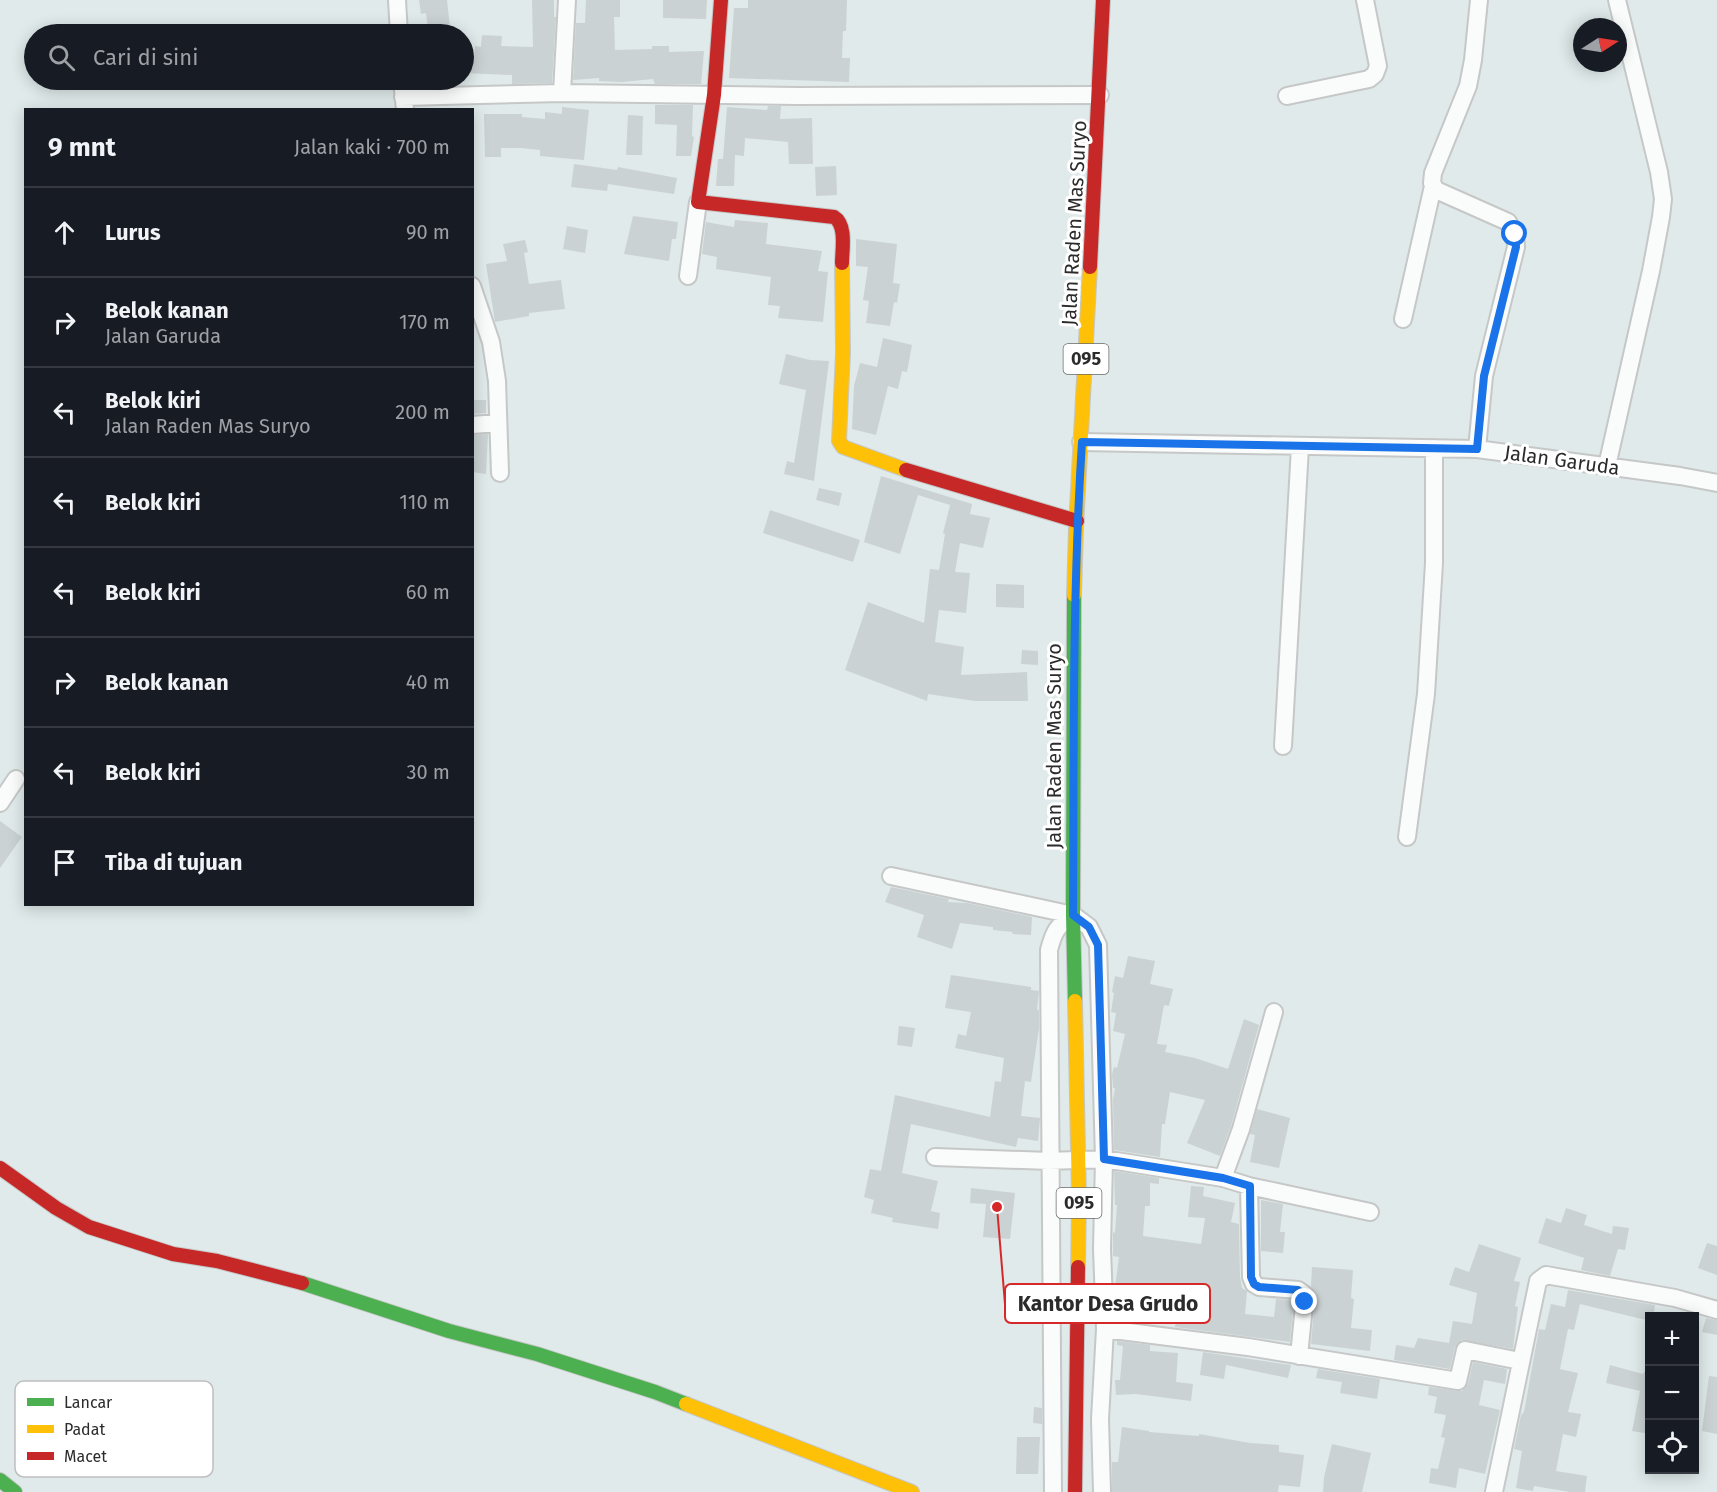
<!DOCTYPE html>
<html lang="id">
<head>
<meta charset="utf-8">
<style>
	:root { --surface:#171b24; --page:#242831; --text:#f1f3f6; --muted:#9ea1a6; --line:#363941 }
	body { margin:0; font-family:"Fira Sans",sans-serif; background:var(--page); color:var(--text) }
	.controls { position:absolute; right:18px; bottom:18px; display:grid; overflow:hidden; border-radius:0px; box-shadow:0 3px 15px #0003 }
	.controls button { width:54px; height:54px; display:grid; place-items:center; padding:0; border:0; border-bottom:2px solid var(--line); background:var(--surface); color:var(--text); font:30px sans-serif }
	.compass { position:absolute; left:1573px; top:18px; width:54px; height:54px; border-radius:50%; background:var(--surface); box-shadow:0 3px 15px #0003; rotate:78deg }
	.stop { position:absolute; width:18px; height:18px; margin:-14px; border:4px solid #1a73e8; border-radius:50%; background:#fff }
	.stop.end { background:#1a73e8; border-color:#fff; box-shadow:0 2px 6px #0008 }
	.list { margin:0; padding:0; list-style:none }
	h2 { display:flex; justify-content:space-between; align-items:center; height:78px; margin:0; padding:0 24px; font-size:26px }
	h2 small { font-size:20px; font-weight:400; color:var(--muted) }
	.list li { display:grid; grid-template-columns:39px 1fr auto; gap:18px; align-items:center; box-sizing:border-box; height:90px; padding:0 24px; border-top:2px solid var(--line) }
	.list b { display:block; font-size:22px; white-space:nowrap }
	.list p { margin:0; font-size:20px; white-space:nowrap; color:var(--muted) }
	.list em { font-size:20px; font-style:normal; color:var(--muted) }
	.icon { flex:none; width:33px; height:33px; fill:none; stroke:currentColor; stroke-width:2; stroke-linecap:round; stroke-linejoin:round }
	.map { position:relative; flex:none; width:1717px; height:1492px; overflow:hidden }
	.search { position:absolute; background:var(--surface); box-shadow:0 3px 15px #0003; left:24px; top:24px; width:450px; height:66px; display:flex; align-items:center; gap:15px; box-sizing:border-box; padding:0 21px; border-radius:33px; color:var(--muted); font-size:22px }
	.panel { position:absolute; background:var(--surface); box-shadow:0 3px 15px #0003; left:24px; top:108px; width:450px; height:798px; border-radius:0px }
	.map>svg:first-child { display:block }
	.building { fill:#cbd2d3 }
	.lines { fill:none; stroke-linecap:round; stroke-linejoin:round }
	.street-casing { stroke:#c6c7c7; stroke-width:20 }
	.fast-casing { stroke:#c6c7c7; stroke-width:16 }
	.slow-casing { stroke:#c6c7c7; stroke-width:16 }
	.jam-casing { stroke:#c6c7c7; stroke-width:16 }
	.street { stroke:#fafcfc; stroke-width:16 }
	.fast { stroke:#4caf50; stroke-width:14 }
	.slow { stroke:#ffc107; stroke-width:14 }
	.jam { stroke:#c62828; stroke-width:14 }
	.route { stroke:#1a73e8; stroke-width:8 }
	.labels { text-anchor:middle; stroke-width:6; stroke-linejoin:round; paint-order:stroke }
	.shield { fill:#fff; stroke:#6b6b6b; stroke-width:1.5 }
	.shield-label { font-size:18px; font-weight:bold; fill:#2b2b2b }
	.street-label { font-size:20px; fill:#2b2b2b; stroke:#fff }
	.key { fill:#fff; stroke:#bfbfbf; stroke-width:1.5 }
	.key-label { font-size:16px; fill:#2b2b2b }
	.leader { fill:none; stroke:#d62828; stroke-width:2 }
	.callout-dot { fill:#d62828; stroke:#fff; stroke-width:2 }
	.callout { fill:#fff; stroke:#d62828; stroke-width:2 }
	.callout-label { font-size:21px; text-anchor:middle; font-weight:bold; fill:#2b2b2b }
</style>
</head>
<body>
<div class="map">
<svg width="1717" height="1492" viewBox="0 0 1717 1492">
	<rect width="100%" height="100%" fill="#e0eaea"/>
	<path class="building" d="M419,0H447L450,27L428,29L426,13L421,14Z
		M532,0H554V17H556L552,83L512,84V75L464,73V59H474L475,46L481,47L482,35L502,36L501,46L533,47Z
		M586,0H620V17H614L615,50L652,49V46H669V52L704,51L701,84H655L653,79L622,82L599,81V78L573,80L576,23H585Z
		M663,0H707L706,19L663,18Z
		M748,0H847L846,31H843L842,58H850L849,82L729,78L734,8H748Z
		M655,105H693L692,136L694,137L691,156H676L677,125L655,124Z
		M768,106H781L780,119L812,118L813,164H789L788,142L745,138L744,156L735,155L734,186H716L718,159H723L727,107L767,110Z
		M562,107L589,110L584,160L540,156V150L521,148H501V157H485L484,114H522V117L545,119V112L562,114Z
		M628,115L643,116L642,155H626Z
		M574,164L617,170L618,167L677,178L674,194L608,184L607,191L571,187Z
		M836,166L837,195L816,196L815,167Z
		M633,216L678,222L676,239H672L669,261L624,254Z
		M735,220L768,223L766,244L822,251L818,271L828,272L823,322L778,318L780,306L768,305L771,277L716,269L717,257L702,254L706,222L734,227Z
		M567,226L588,230L585,253L563,249Z
		M856,239L897,244L893,283L900,284L897,303L894,302L890,326L866,323L869,301L863,300L868,267L856,266Z
		M525,240L528,252L524,253L529,284L561,280L565,309L529,313V316L495,322L486,264L507,261L503,244Z
		M883,338L912,345L907,372L902,371L898,389L888,386L876,435L852,429L854,386L860,363L877,367Z
		M786,354L810,360L829,361L814,481L784,474L787,461L794,463L806,390L779,384Z
		M472,400H486V413L472,414Z
		M488,434L486,474L472,472V435Z
		M881,476L972,504L970,514L990,518L983,548L960,543L955,572L970,573L966,613L939,610L935,642L964,647L961,675L1027,672L1028,701H975L928,694L927,701L845,670L868,602L924,623L930,569L939,570L945,534L943,533L950,505L918,495L900,554L864,542Z
		M819,488L842,493L839,506L816,500Z
		M770,510L860,540L853,562L763,533Z
		M996,584L1024,585V608L996,607Z
		M1022,650L1038,651V665L1021,664Z
		M0,821L22,837L0,868Z
		M891,887L949,899L948,902L967,903L1032,917L1031,935L1012,934L1013,932L993,930V927L960,923L952,949L917,937L924,915L885,902Z
		M1128,956L1155,961L1150,984L1173,989L1169,1006L1164,1005L1157,1044L1167,1045L1165,1052L1195,1058L1228,1069L1244,1019L1259,1025L1231,1126L1220,1156L1187,1143L1205,1100L1170,1092L1165,1124H1162L1160,1157L1114,1150L1113,1100L1115,1088H1113L1112,1074L1114,1067L1117,1068L1125,1034L1113,1031L1116,1013L1111,1012L1114,993L1112,992L1115,976L1123,978Z
		M951,975L1031,987V990L1039,991L1037,1010H1039V1028L1031,1082L1025,1081L1021,1116L1040,1118L1038,1141L1018,1138L1016,1147L911,1124L902,1173L938,1181L931,1211L940,1213L938,1229L892,1222L893,1218L871,1213L874,1200L864,1197L870,1169L881,1171L895,1095L990,1117L995,1081L1001,1082L1004,1058L955,1048L958,1034L966,1036L971,1012L945,1008Z
		M899,1026L915,1028L912,1047L897,1045Z
		M1257,1109L1290,1118L1279,1168L1250,1162L1255,1135L1250,1134Z
		M1114,1171L1159,1178V1184L1150,1183V1206H1145L1143,1236L1201,1244L1205,1218L1188,1217L1191,1186L1204,1187L1203,1196L1235,1203L1231,1222L1239,1224L1240,1277L1242,1288L1247,1291L1245,1314L1274,1317L1276,1299L1294,1300L1290,1342L1175,1327L1180,1287L1156,1285L1155,1293L1152,1292L1149,1324L1115,1320L1117,1288H1115L1119,1257L1113,1256V1232L1115,1233L1117,1205H1115Z
		M971,1188L1015,1193L1010,1239L983,1237L986,1204L970,1203Z
		M1261,1200L1283,1204L1280,1232H1285L1283,1253L1261,1251Z
		M1566,1208L1587,1215L1584,1225L1612,1234L1613,1226L1629,1228L1625,1250L1618,1249L1610,1276L1581,1270L1584,1258L1538,1243L1546,1218L1561,1223Z
		M1707,1243L1717,1246V1275L1698,1268Z
		M1479,1244L1521,1258L1514,1281L1520,1282L1515,1306L1518,1307L1513,1349L1462,1340L1455,1347L1450,1369L1394,1360L1396,1345L1414,1348L1418,1338L1449,1343L1453,1321L1472,1324L1477,1293L1449,1285L1455,1267L1469,1272Z
		M1312,1267L1353,1270L1351,1298L1354,1299L1351,1328L1372,1330L1370,1351L1311,1344L1315,1296L1314,1290L1311,1286Z
		M1568,1290L1655,1305L1653,1317H1650V1321L1580,1304L1574,1330L1568,1329L1560,1369L1578,1373L1568,1412L1581,1414L1576,1437L1563,1434L1556,1471L1587,1476L1585,1492H1570L1534,1486L1533,1491L1516,1488L1522,1451L1514,1449L1521,1415L1524,1412L1539,1329L1545,1330L1551,1304L1565,1307Z
		M1706,1318L1717,1320V1335L1702,1332Z
		M1117,1341L1150,1345V1351L1178,1353L1176,1382L1193,1384L1191,1401L1136,1394L1116,1395L1115,1380H1120L1123,1346L1117,1345Z
		M1203,1352L1291,1365L1288,1378L1226,1365L1224,1379L1200,1375Z
		M1473,1362L1507,1369L1505,1384L1484,1380L1479,1405L1500,1410L1485,1474L1459,1468L1456,1488L1429,1483L1431,1468L1438,1469L1445,1438L1441,1437L1446,1415L1434,1413L1437,1397L1428,1395L1429,1387L1462,1391L1468,1384Z
		M1610,1365L1643,1374L1644,1372H1650V1434L1632,1431L1640,1391L1606,1383Z
		M1318,1369L1380,1379L1377,1399L1340,1393L1342,1382L1316,1378Z
		M1709,1376L1717,1377V1434L1702,1431Z
		M1034,1407L1042,1408V1424L1033,1423Z
		M1122,1427L1149,1431V1432L1199,1436V1434L1250,1443L1279,1445V1452L1304,1455L1300,1487L1279,1485L1278,1492H1112V1462H1118Z
		M1017,1437H1040L1038,1474H1016Z
		M1332,1444L1371,1453L1362,1492H1323L1324,1477Z"/>
	<g class="lines">
		<defs>
			<path id="street" d="M397,0L399,34
				M402,80L405,110
				M562,93L567,0
				M1287,96L1369,79L1375,74L1378,66L1365,0
				M403,97L562,93L797,96L1100,95
				M688,276L698,202
				M472,286L491,342L497,381L500,473
				M1403,319L1433,186
				M472,425L498,423
				M1081,442L1477,449L1680,476L1717,483
				M1477,449L1484,376L1516,247L1515,234L1508,222L1436,190L1432,183L1433,173L1468,86L1473,60L1479,0
				M1607,466L1651,271L1661,217L1663,199L1659,172L1617,0
				M1283,746L1300,447
				M0,803L16,779
				M1407,837L1426,694L1434,563V448
				M891,876L1073,915L1089,927L1098,945L1104,1159L1102,1249L1105,1329L1100,1419L1102,1492
				M935,1157L1049,1161L1104,1159L1223,1178L1249,1186L1370,1212
				M1223,1178L1241,1129L1274,1012
				M1249,1186L1251,1277L1254,1284L1259,1287L1298,1290L1305,1295L1299,1356
				M1105,1329L1248,1347L1458,1381L1465,1350L1520,1361
				M1053,1492L1049,950C1054,931 1057,926 1073,915
				M1494,1492L1538,1281L1546,1275L1675,1298L1717,1310"/>
			<path id="fast" d="M1074,595L1073,915L1075,1001
				M302,1283L449,1331L537,1354L655,1392L686,1404
				M0,1480L15,1492"/>
			<path id="slow" d="M842,263L843,352L839,441L843,447L906,470
				M1074,595L1076,527L1090,267
				M1075,1001L1079,1199L1078,1267
				M686,1404L912,1492"/>
			<path id="jam" d="M721,0L714,95L698,202L834,217C847,225 842,250 842,263
				M1090,267L1103,0
				M906,470L1077,521
				M0,1168L56,1208L89,1227L173,1254L217,1261L302,1283
				M1075,1492L1078,1267"/>
		</defs>
		<use href="#street" class="street-casing"/>
		<use href="#fast" class="fast-casing"/>
		<use href="#slow" class="slow-casing"/>
		<use href="#jam" class="jam-casing"/>
		<use href="#street" class="street"/>
		<use href="#fast" class="fast"/>
		<use href="#slow" class="slow"/>
		<use href="#jam" class="jam"/>
	</g>
	<g class="lines">
		<path class="route" d="M1305,1302V1295L1298,1290L1259,1287L1254,1284L1251,1277L1250,1186L1223,1178L1104,1159L1098,945L1089,927L1073,915C1074,757 1072,599 1082,442L1477,449L1484,376L1516,247L1515,234"/>
	</g>
	<g class="labels">
		<g class="shield">
			<rect x="1063.5" y="344" width="45" height="30" rx="4.5"/>
			<rect x="1056.5" y="1188" width="45" height="30" rx="4.5"/>
		</g>
		<g class="shield-label">
			<text x="1086" y="365">095</text>
			<text x="1079" y="1209">095</text>
		</g>
		<g class="street-label">
			<text transform="translate(1074 223) rotate(-87)" y="7">Jalan Raden Mas Suryo</text>
			<text transform="translate(1562 460) rotate(8)" y="7">Jalan Garuda</text>
			<text transform="translate(1054 746) rotate(-90)" y="7">Jalan Raden Mas Suryo</text>
		</g>
	</g>
	<rect x="15" y="1381" width="198" height="96" rx="9" class="key"/>
	<rect x="27" y="1398" width="27" height="8" fill="#4caf50"/>
	<rect x="27" y="1425" width="27" height="8" fill="#ffc107"/>
	<rect x="27" y="1452" width="27" height="8" fill="#c62828"/>
	<g class="key-label">
		<text x="64" y="1408">Lancar</text>
		<text x="64" y="1435">Padat</text>
		<text x="64" y="1462">Macet</text>
	</g>
	<path class="leader" d="M997 1207L1005 1304"/>
	<circle class="callout-dot" cx="997" cy="1207" r="6"/>
	<rect class="callout" x="1005" y="1284" width="205" height="39" rx="6"/>
	<g class="callout-label">
		<text x="1108" y="1311">Kantor Desa Grudo</text>
	</g>
</svg>
<div class="controls">
<button>+</button>
<button>−</button>
<button><svg class="icon" aria-label="locate" viewBox="0 0 24 24"><circle cx="12" cy="12" r="6"/><path d="M12 2v4M12 18v4M2 12h4M18 12h4"/></svg></button>
</div>
<svg class="compass" viewBox="-18 -18 36 36"><path d="M0-13l5 13h-10z" fill="#e53935"/><path d="M0 13l5-13h-10z" fill="#9ea1a6"/></svg>
<div class="stop" style="left:1515px;top:234px"></div>
<div class="stop end" style="left:1305px;top:1302px"></div>
<div class="search"><svg class="icon" aria-label="search" viewBox="0 0 24 24"><circle cx="10" cy="10" r="6"/><path d="M15 15l6 6"/></svg>Cari di sini</div>
<section class="panel">
<h2>9 mnt<small>Jalan kaki · 700 m</small></h2>
<ul class="list">
<li><svg class="icon" aria-label="ahead" viewBox="0 0 24 24"><path d="M12 20V5M6 11l6-6 6 6"/></svg><div><b>Lurus</b></div><em>90 m</em></li>
<li><svg class="icon" aria-label="right" viewBox="0 0 24 24"><path d="M7 20v-9h11M14 6l5 5-5 5"/></svg><div><b>Belok kanan</b><p>Jalan Garuda</p></div><em>170 m</em></li>
<li><svg class="icon" aria-label="left" viewBox="0 0 24 24"><path d="M17 20v-9H6M10 6l-5 5 5 5"/></svg><div><b>Belok kiri</b><p>Jalan Raden Mas Suryo</p></div><em>200 m</em></li>
<li><svg class="icon" aria-label="left" viewBox="0 0 24 24"><path d="M17 20v-9H6M10 6l-5 5 5 5"/></svg><div><b>Belok kiri</b></div><em>110 m</em></li>
<li><svg class="icon" aria-label="left" viewBox="0 0 24 24"><path d="M17 20v-9H6M10 6l-5 5 5 5"/></svg><div><b>Belok kiri</b></div><em>60 m</em></li>
<li><svg class="icon" aria-label="right" viewBox="0 0 24 24"><path d="M7 20v-9h11M14 6l5 5-5 5"/></svg><div><b>Belok kanan</b></div><em>40 m</em></li>
<li><svg class="icon" aria-label="left" viewBox="0 0 24 24"><path d="M17 20v-9H6M10 6l-5 5 5 5"/></svg><div><b>Belok kiri</b></div><em>30 m</em></li>
<li><svg class="icon" aria-label="arrive" viewBox="0 0 24 24"><path d="M6 21V4h12l-3 4 3 4H6"/></svg><div><b>Tiba di tujuan</b></div></li>
</ul>
</section>
</div>
</body>
</html>
